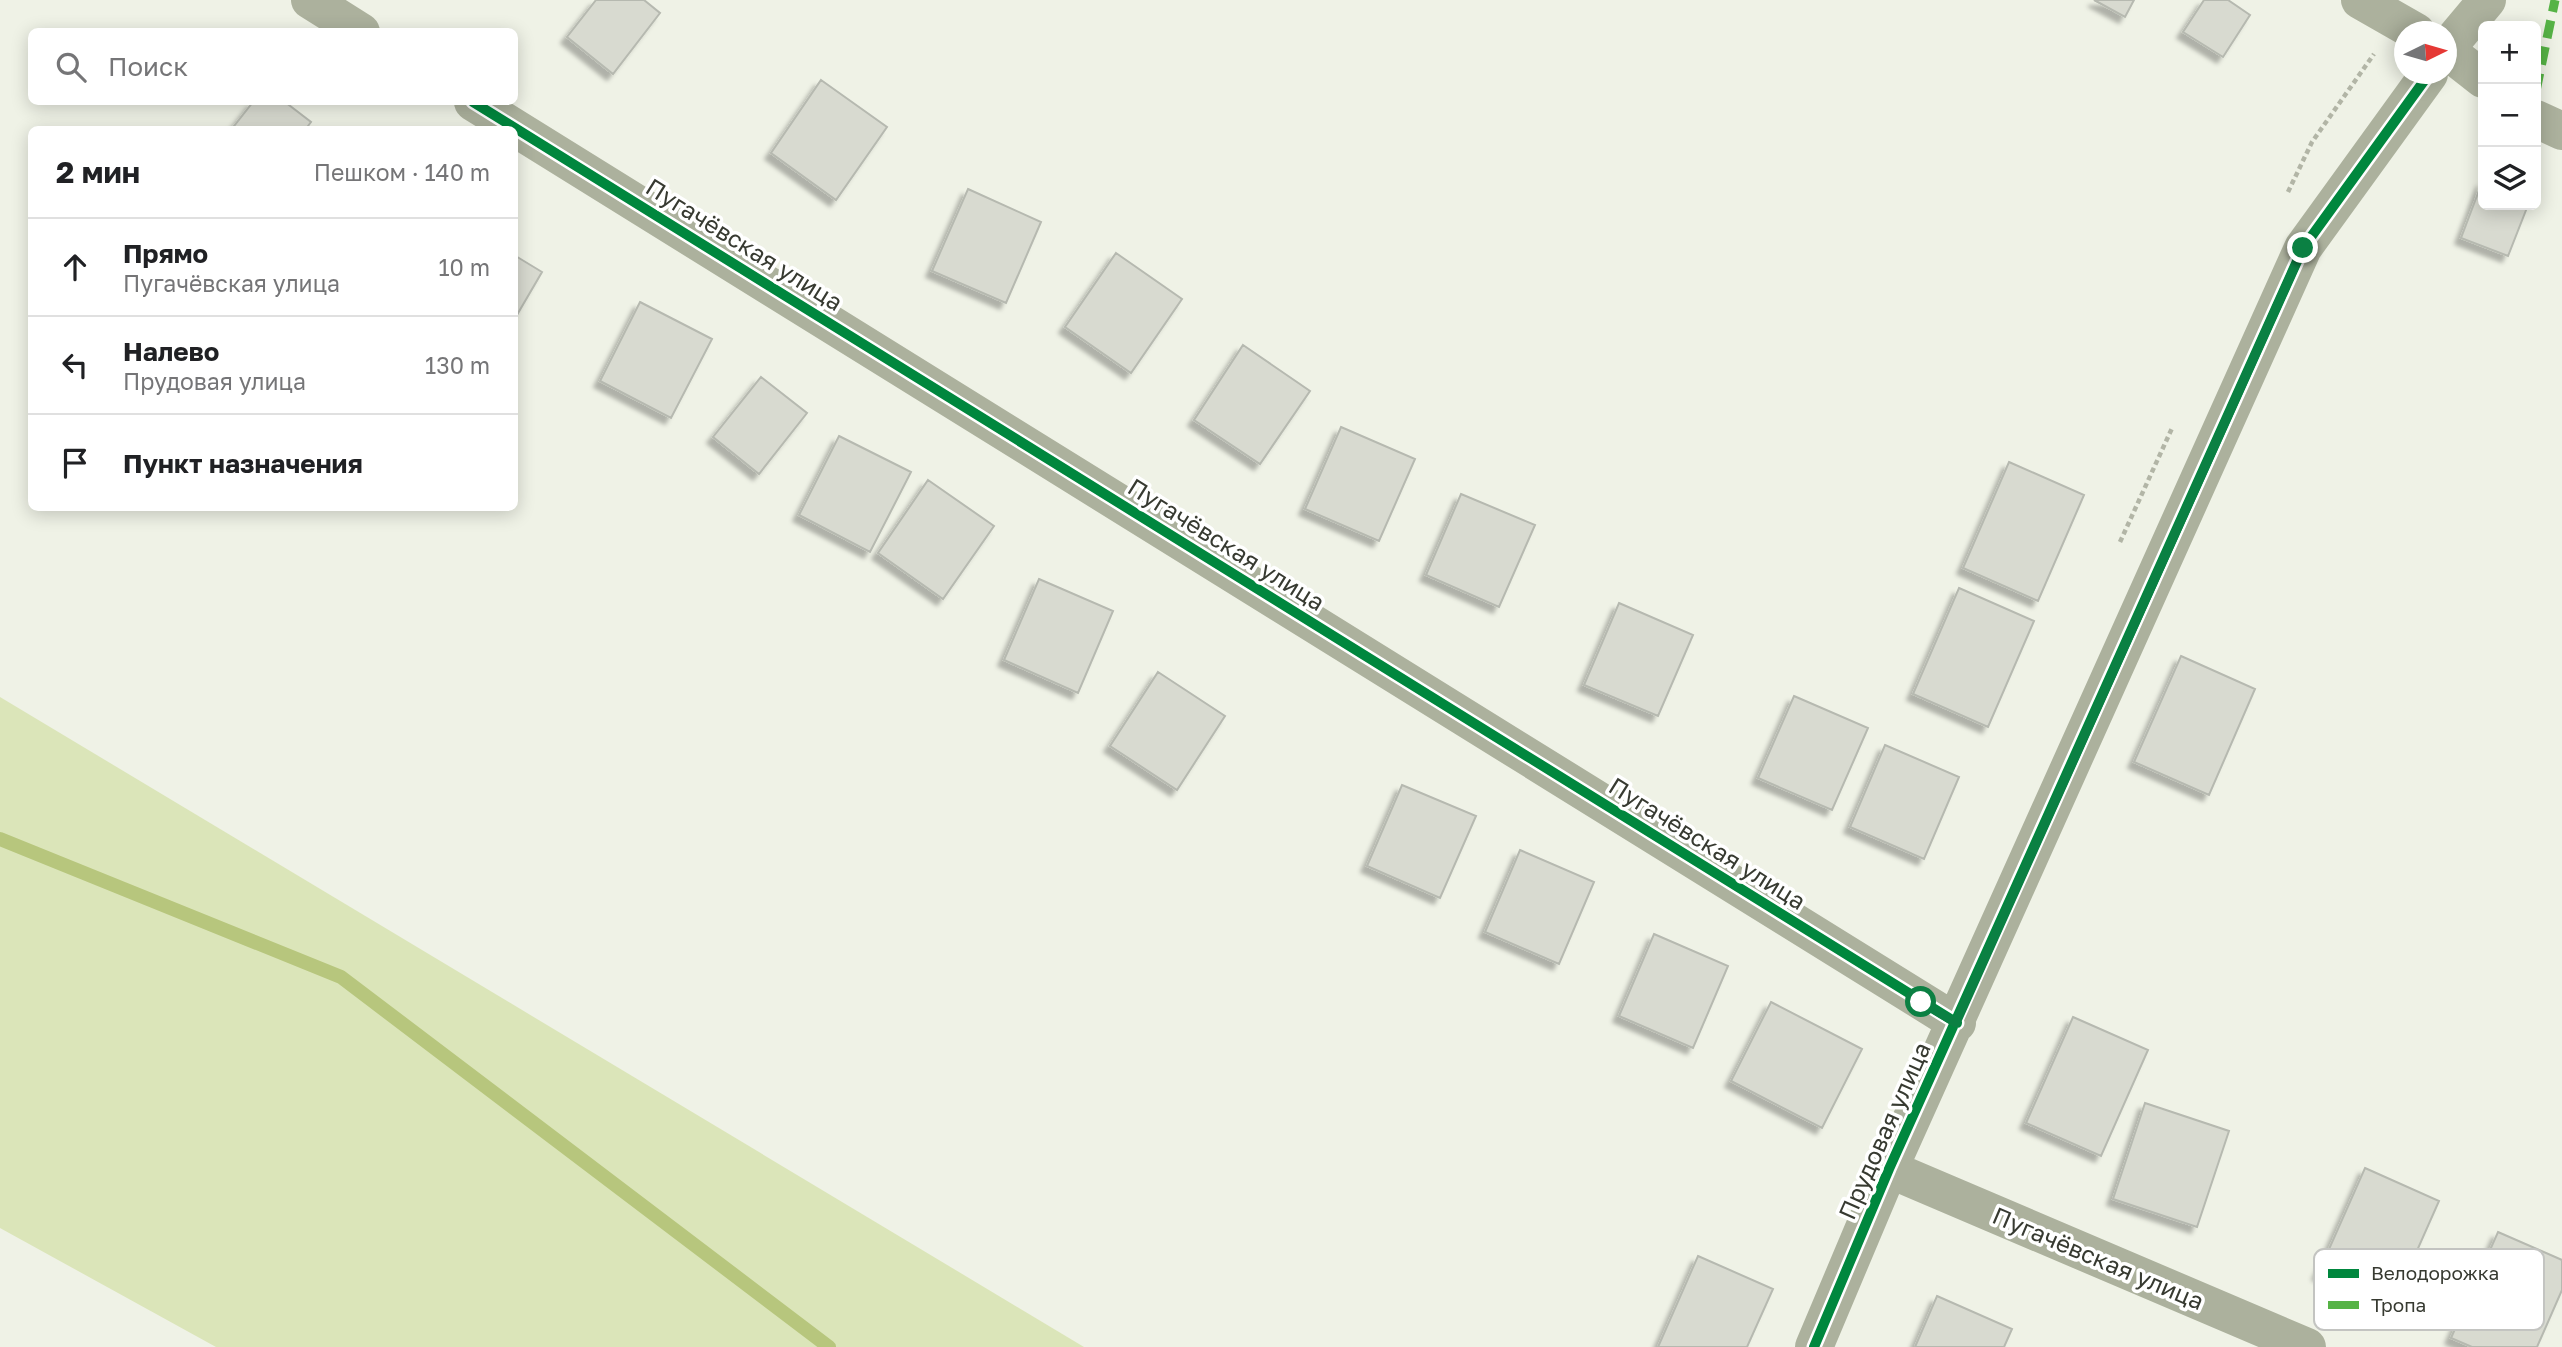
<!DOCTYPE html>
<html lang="ru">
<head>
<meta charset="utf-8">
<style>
	:root { --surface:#fff; --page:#f2f2f2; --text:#202124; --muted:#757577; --line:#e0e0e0 }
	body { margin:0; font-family:"Golos Text",sans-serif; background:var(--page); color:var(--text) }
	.controls { position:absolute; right:21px; top:21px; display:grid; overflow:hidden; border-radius:10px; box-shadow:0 4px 18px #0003 }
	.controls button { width:63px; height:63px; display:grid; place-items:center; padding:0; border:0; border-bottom:2px solid var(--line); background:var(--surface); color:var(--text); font:35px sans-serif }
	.compass { position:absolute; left:2394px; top:21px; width:63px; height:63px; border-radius:50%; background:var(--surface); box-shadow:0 4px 18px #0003; rotate:85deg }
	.stop { position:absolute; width:21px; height:21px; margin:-16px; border:5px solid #0b8043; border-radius:50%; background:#fff }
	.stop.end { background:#0b8043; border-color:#fff; box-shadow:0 2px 7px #0008 }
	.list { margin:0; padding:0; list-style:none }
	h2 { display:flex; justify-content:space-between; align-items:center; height:91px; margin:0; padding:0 28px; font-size:30px }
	h2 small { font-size:23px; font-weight:400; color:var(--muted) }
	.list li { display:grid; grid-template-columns:46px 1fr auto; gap:21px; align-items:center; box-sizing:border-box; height:98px; padding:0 28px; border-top:2px solid var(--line) }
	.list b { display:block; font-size:26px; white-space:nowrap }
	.list p { margin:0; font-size:23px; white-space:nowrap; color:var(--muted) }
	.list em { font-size:23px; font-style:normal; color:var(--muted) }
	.icon { flex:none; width:38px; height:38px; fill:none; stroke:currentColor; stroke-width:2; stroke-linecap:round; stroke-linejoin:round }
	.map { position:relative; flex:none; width:2562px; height:1347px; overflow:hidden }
	.search { position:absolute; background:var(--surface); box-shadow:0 4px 18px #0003; left:28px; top:28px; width:490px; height:77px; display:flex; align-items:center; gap:18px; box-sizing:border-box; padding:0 24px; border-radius:10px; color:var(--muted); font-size:26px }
	.panel { position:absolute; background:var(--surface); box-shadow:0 4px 18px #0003; left:28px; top:126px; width:490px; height:385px; border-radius:10px }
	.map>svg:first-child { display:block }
	.green { fill:#dbe5b9 }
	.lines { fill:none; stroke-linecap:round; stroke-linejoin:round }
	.stream { stroke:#b7c67d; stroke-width:14 }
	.building { fill:#d8dad0; stroke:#b6b9b0; stroke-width:2; filter:url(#shadow) }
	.path { stroke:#b2b5a6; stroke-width:4.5; stroke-dasharray:5 3.5; stroke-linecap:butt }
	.street { stroke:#acb19d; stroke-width:38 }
	.quiet { stroke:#56b346; stroke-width:9; stroke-dasharray:18 9; stroke-linecap:butt }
	.cycleway-casing { stroke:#fff; stroke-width:15 }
	.cycleway { stroke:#00873e; stroke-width:10 }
	.route { stroke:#0b8043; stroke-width:9 }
	.labels { text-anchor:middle; stroke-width:7; stroke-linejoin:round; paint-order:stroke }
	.street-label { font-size:24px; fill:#373a31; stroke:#fff }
	.key { fill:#fff; stroke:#c3c4c1; stroke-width:2 }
	.key-label { font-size:19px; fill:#373a31 }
</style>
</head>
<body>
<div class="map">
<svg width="2562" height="1347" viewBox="0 0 2562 1347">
	<defs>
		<filter id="shadow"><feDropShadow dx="-6" dy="6" stdDeviation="2" flood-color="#0004"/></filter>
	</defs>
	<rect width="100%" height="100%" fill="#eff2e6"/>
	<path class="green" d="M0,697L1084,1347H216L0,1228Z"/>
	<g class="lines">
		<path class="stream" d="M0,839L341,977L829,1347"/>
	</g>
	<path class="building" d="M596,0H644L660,13L613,74L567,37Z
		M2094,0H2134L2125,17Z
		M2204,0H2228L2250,15L2223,57L2183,32Z
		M821,80L887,127L836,200L771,153Z
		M253,102H285L311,122L305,130H231Z
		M2483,180V205H2528L2508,256L2461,238Z
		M968,189L1041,222L1006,303L932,271Z
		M1116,253L1182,299L1131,373L1065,327Z
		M514,255L542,272L514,320Z
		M640,302L712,339L671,418L600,381Z
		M1243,345L1310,391L1260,464L1194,420Z
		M761,377L807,413L759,474L713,437Z
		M1341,427L1415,459L1379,541L1305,509Z
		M839,436L911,472L870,552L799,515Z
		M2009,462L2084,495L2038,601L1963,568Z
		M928,480L994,526L943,599L878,553Z
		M1461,494L1535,525L1499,607L1426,575Z
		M1039,579L1113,611L1078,693L1004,660Z
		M1959,588L2034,621L1988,727L1913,694Z
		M1619,603L1693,635L1658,716L1584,685Z
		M2181,656L2255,689L2209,795L2134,762Z
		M1158,672L1225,716L1177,790L1110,746Z
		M1794,696L1868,728L1832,810L1758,778Z
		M1885,745L1959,777L1924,859L1850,827Z
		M1402,785L1476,816L1440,898L1367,866Z
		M1520,850L1594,882L1559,964L1485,932Z
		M1654,934L1728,966L1693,1048L1619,1016Z
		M1771,1002L1862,1049L1822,1128L1731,1081Z
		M2073,1017L2148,1050L2101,1156L2026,1123Z
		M2145,1103L2229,1131L2197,1227L2113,1199Z
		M2365,1168L2439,1201L2392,1307L2318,1274Z
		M2498,1232L2562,1260V1290L2537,1347H2472L2451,1338Z
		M1698,1256L1773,1289L1747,1347H1658Z
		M1937,1296L2012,1329L2004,1347H1915Z"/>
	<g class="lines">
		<path class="path" d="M2288,192L2312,142L2374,54
			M2120,542L2173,426"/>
		<path class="street" d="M310,0L361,32
			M2360,0L2416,32
			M2446,49L2487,0
			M2446,50L2483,79
			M473,102L1957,1023
			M2536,119L2562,131
			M1889,1169L2307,1347
			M1814,1347L1889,1169L2303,248L2429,74"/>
		<path class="quiet" d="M2536,91L2555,0"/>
		<defs>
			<path id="cycleway" d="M473,102L1957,1023
				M1814,1347L1889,1169L2303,248L2429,74"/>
		</defs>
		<use href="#cycleway" class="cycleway-casing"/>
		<use href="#cycleway" class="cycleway"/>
	</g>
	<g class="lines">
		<path class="route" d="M1921,1002L1956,1023L2303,248"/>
	</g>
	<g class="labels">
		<g class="street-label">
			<text transform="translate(744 245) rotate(32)" y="8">Пугачёвская улица</text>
			<text transform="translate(1226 545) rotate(32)" y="8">Пугачёвская улица</text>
			<text transform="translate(1707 844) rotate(32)" y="8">Пугачёвская улица</text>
			<text transform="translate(1885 1131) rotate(-66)" y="8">Прудовая улица</text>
			<text transform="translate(2098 1259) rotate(23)" y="8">Пугачёвская улица</text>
		</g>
	</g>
	<rect x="2314" y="1249" width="230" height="81" rx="10" class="key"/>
	<rect x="2328" y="1269" width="31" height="9" fill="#00873e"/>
	<rect x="2328" y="1301" width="31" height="8" fill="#56b346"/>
	<g class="key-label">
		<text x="2371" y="1280">Велодорожка</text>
		<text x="2371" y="1312">Тропа</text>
	</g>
</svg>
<div class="controls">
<button>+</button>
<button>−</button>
<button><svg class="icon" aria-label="layers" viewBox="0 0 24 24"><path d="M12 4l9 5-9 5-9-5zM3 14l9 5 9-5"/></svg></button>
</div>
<svg class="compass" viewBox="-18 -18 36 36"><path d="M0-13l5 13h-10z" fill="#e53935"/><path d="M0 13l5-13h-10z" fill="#757577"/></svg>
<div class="stop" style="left:1921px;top:1002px"></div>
<div class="stop end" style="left:2303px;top:248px"></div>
<div class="search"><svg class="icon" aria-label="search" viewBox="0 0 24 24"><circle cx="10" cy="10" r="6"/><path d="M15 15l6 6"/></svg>Поиск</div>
<section class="panel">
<h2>2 мин<small>Пешком · 140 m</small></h2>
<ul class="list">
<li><svg class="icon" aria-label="ahead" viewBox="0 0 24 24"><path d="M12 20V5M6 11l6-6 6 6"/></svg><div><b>Прямо</b><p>Пугачёвская улица</p></div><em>10 m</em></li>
<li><svg class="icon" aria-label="left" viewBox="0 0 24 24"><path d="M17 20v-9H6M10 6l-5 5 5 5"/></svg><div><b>Налево</b><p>Прудовая улица</p></div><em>130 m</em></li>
<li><svg class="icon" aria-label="arrive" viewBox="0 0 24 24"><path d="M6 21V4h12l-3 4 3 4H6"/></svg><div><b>Пункт назначения</b></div></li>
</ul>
</section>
</div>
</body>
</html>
